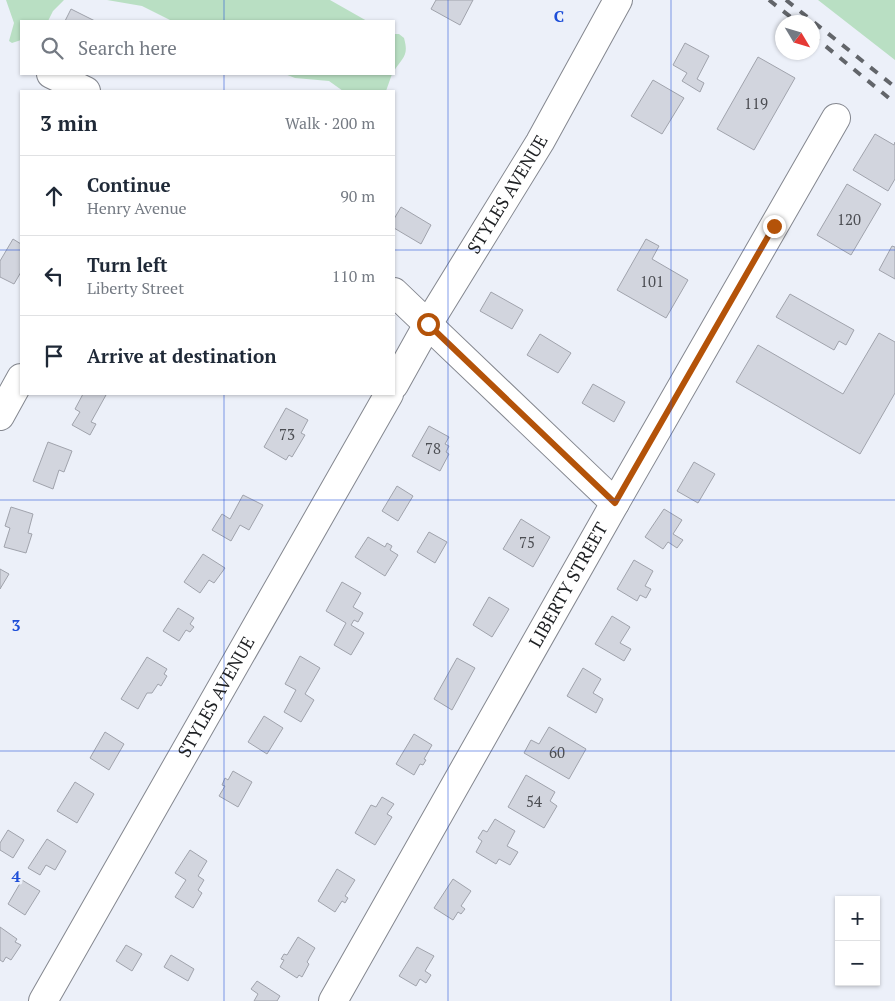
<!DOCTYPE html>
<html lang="en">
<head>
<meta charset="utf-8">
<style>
	:root { --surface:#fff; --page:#f2f2f3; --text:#1f2937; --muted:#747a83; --line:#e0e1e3 }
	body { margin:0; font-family:"PT Serif",serif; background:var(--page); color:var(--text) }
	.controls { position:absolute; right:15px; bottom:15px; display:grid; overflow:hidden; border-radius:0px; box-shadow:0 1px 4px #0004 }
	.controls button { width:45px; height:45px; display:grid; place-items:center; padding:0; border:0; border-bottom:1px solid var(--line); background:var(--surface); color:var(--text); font:25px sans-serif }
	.compass { position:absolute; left:775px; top:15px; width:45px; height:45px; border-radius:50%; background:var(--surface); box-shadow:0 1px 4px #0004; rotate:128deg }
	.stop { position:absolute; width:15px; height:15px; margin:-11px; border:4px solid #b45309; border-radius:50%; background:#fff }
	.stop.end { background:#b45309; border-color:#fff; box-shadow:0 1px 5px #0008 }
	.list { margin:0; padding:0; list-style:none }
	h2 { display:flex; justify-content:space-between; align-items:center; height:65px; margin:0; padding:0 20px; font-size:21px }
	h2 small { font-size:16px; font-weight:400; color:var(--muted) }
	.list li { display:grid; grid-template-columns:32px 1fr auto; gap:15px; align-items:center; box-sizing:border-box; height:80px; padding:0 20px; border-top:1px solid var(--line) }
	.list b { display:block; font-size:19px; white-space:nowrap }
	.list p { margin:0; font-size:16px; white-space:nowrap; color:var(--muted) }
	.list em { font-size:16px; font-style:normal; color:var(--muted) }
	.icon { flex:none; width:28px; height:28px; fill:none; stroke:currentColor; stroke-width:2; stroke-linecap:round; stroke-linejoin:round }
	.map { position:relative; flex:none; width:895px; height:1001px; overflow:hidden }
	.search { position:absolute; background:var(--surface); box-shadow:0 1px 4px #0004; left:20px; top:20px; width:375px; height:55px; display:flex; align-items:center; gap:12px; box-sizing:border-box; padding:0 18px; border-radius:0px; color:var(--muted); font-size:19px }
	.panel { position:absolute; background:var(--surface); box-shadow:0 1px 4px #0004; left:20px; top:90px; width:375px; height:305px; border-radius:0px }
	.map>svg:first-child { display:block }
	.green { fill:#b9dfc3 }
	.building { fill:#d2d5de; stroke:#a0a3ac }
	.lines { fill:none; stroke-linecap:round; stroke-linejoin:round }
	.minor-casing { stroke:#84878f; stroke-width:30 }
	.minor { stroke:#fff; stroke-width:28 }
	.rail { stroke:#62656a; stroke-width:4; stroke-dasharray:9 9; stroke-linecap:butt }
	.route { stroke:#b45309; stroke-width:6 }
	.grid { fill:none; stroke:#1d4ed8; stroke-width:1; stroke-opacity:0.55 }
	.labels { text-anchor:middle; stroke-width:5; stroke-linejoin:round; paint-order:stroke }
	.number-label { font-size:15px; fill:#4b4d52 }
	.street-label { font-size:18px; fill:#1e2023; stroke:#ecf0f9 }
	.grid-label { font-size:16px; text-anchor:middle; font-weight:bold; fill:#1d4ed8; stroke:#ecf0f9; stroke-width:5; stroke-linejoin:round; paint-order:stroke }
</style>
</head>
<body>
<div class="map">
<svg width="895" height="1001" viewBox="0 0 895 1001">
	<rect width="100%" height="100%" fill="#ecf0f9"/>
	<path class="green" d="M6,0H64L53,11L48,21H21V40L12,43L9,41L14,23Z
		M107,0H330L367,21H172L142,6Z
		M818,0H895V60Z
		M394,34H399L404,38C409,56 403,57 394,71Z
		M285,74H392L386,91H343L329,81L295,78Z"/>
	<path class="building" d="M436,0H473L460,25L431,9Z
		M71,9L95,21H65Z
		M685,43L709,56L697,79L704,83L700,92L682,81L687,73L673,65Z
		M758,57L795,78L754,150L717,129Z
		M653,80L684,98L662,134L631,116Z
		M875,134L894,145L895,142V179L888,191L853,170Z
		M847,184L881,204L851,255L817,235Z
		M401,207L431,225L421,244L394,228V219Z
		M13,239L21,244V272L14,284L0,277V261Z
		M646,239L659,246L652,259L688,280L666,318L617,290Z
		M892,246L895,247V279L879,270Z
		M491,292L523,310L512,329L480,311Z
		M790,294L854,330L846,345L839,341L834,350L776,317Z
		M879,333L895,342V393L860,454L736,382L758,345L843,394Z
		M540,334L571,353L558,373L527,355Z
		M593,384L625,402L614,422L582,403Z
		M83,394H103L106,395L91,422L96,424L90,435L72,425L80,412L75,409Z
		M286,408L308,420L301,433L305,435L292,457L289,455L286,460L264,447Z
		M429,426L449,437L445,444L449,446L446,452L449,454L440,471L412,456Z
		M48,442L72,451L64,472L59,470L53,489L33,481Z
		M694,462L715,474L698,503L677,491Z
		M397,486L413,496L398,521L382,511Z
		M243,495L263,505L249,530L240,525L231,541L212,530L222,514L230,519Z
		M11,507L33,514L28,533L32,534L26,553L4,547L10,528L5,526Z
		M664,509L682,520L673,534L683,540L677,548L668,542L663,549L645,537Z
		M521,519L550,537L533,567L503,549Z
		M429,532L447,542L435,563L417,552Z
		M368,537L385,547L387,543L392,546L390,550L398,555L385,576L355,557Z
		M203,554L225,568L214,583L209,580L200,593L184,582Z
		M634,560L653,571L645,586L651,589L646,598L640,595L637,601L617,589Z
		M0,569L9,574L0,589Z
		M342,582L361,593L353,607L363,613L358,622L354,620L351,625L364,633L351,655L334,645L346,623L326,611Z
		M489,597L509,609L492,637L473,625Z
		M178,608L194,618L190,624L194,627L190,632L186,630L179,641L163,631Z
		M612,616L630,627L620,643L631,649L624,661L595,644Z
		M300,656L320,668L305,694L314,700L301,722L284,712L296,690L285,684Z
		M147,657L167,669L164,674L167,676L161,686L158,684L152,693H147L138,709L121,699Z
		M457,658L475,668L452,710L434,699Z
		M583,668L601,679L593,693L603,699L596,713L567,696Z
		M264,716L283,728L267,754L248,742Z
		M549,727L586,749L569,779L524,753L531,740L539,744Z
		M105,732L124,744L109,770L90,758Z
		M414,734L432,745L424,759L426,760L423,765L420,764L414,775L396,764Z
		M233,771L252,782L238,807L219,796L225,786L222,785L225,778L228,780Z
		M526,775L555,792L550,801L557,806L544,828L508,807Z
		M75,782L94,794L77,823L57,811Z
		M382,797L394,804L387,814L392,817L375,845L355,833L371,805L376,807Z
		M495,819L515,831L507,846L518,852L510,865L499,859L496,864L476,852L482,841L478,838L483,830L487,832Z
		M8,830L24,840L13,858L0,850V843Z
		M47,839L66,851L55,870L46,865L40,875L28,868Z
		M190,850L207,861L198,876L204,880L198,890L202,893L193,908L175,897L186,880L175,873Z
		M337,869L355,880L345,896L348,898L345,903L342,901L335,912L318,901Z
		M453,879L471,891L461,906L465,909L461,914L458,912L453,920L434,908Z
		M22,880L40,891L25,915L8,904Z
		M0,927L17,939L15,942L21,945L11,960L6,957L3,962L0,960Z
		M298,937L315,948L307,962L309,964L302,977L299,975L297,978L280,967L284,960L281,959L284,954L287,955Z
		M126,945L142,954L132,971L116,961Z
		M417,947L434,956L425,971L431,975L426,983L420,979L416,986L399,976Z
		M171,955L194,969L188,981L164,967Z
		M257,981L280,996L277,1001H254L258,994L251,989Z"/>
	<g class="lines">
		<defs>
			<g id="minor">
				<path d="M51,74L86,91"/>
				<path d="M394,292L615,503"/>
				<path id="s1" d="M394,385L428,324L540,142L618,0"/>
				<path d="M0,416L21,378"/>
				<path id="s2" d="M43,1001L389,394"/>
				<path id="s3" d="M333,1001L615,503L836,118"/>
			</g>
		</defs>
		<use href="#minor" class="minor-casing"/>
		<use href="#minor" class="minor"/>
		<path class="rail" d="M769,0L797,22
			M786,0L895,87
			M812,35L895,103"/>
	</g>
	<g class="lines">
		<path class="route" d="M428,324L615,503L774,226"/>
	</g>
	<path class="grid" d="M224,0V21M448,0V1001M671,0V1001M224,74V91M0,250H21M394,250H895M224,394V1001M0,500H895M0,751H895"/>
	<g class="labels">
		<g class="number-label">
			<text x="756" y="109">119</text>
			<text x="849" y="225">120</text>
			<text x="652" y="287">101</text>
			<text x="287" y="440">73</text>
			<text x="433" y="454">78</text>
			<text x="527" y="548">75</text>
			<text x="557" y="758">60</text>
			<text x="534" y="807">54</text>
		</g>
		<g class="street-label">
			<text dy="6" stroke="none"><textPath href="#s1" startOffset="222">STYLES AVENUE</textPath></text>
			<text dy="6" stroke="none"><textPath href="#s3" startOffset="478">LIBERTY STREET</textPath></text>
			<text dy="6" stroke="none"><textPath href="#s2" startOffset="350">STYLES AVENUE</textPath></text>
		</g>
	</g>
	<g class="grid-label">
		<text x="559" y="22">C</text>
		<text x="16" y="631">3</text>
		<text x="16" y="882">4</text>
	</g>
</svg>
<div class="controls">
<button>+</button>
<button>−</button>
</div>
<svg class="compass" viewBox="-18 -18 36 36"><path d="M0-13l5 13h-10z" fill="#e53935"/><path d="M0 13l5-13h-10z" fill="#747a83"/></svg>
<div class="stop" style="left:428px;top:324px"></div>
<div class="stop end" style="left:774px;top:226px"></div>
<div class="search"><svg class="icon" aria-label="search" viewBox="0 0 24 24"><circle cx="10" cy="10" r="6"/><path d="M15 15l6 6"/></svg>Search here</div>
<section class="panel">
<h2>3 min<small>Walk · 200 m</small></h2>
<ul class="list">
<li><svg class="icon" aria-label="ahead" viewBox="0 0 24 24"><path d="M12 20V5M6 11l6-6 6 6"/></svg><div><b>Continue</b><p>Henry Avenue</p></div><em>90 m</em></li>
<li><svg class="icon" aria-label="left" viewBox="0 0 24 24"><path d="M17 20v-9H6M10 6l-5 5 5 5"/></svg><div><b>Turn left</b><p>Liberty Street</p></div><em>110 m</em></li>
<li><svg class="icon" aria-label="arrive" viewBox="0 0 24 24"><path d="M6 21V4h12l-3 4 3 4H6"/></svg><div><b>Arrive at destination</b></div></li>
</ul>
</section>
</div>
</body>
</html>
